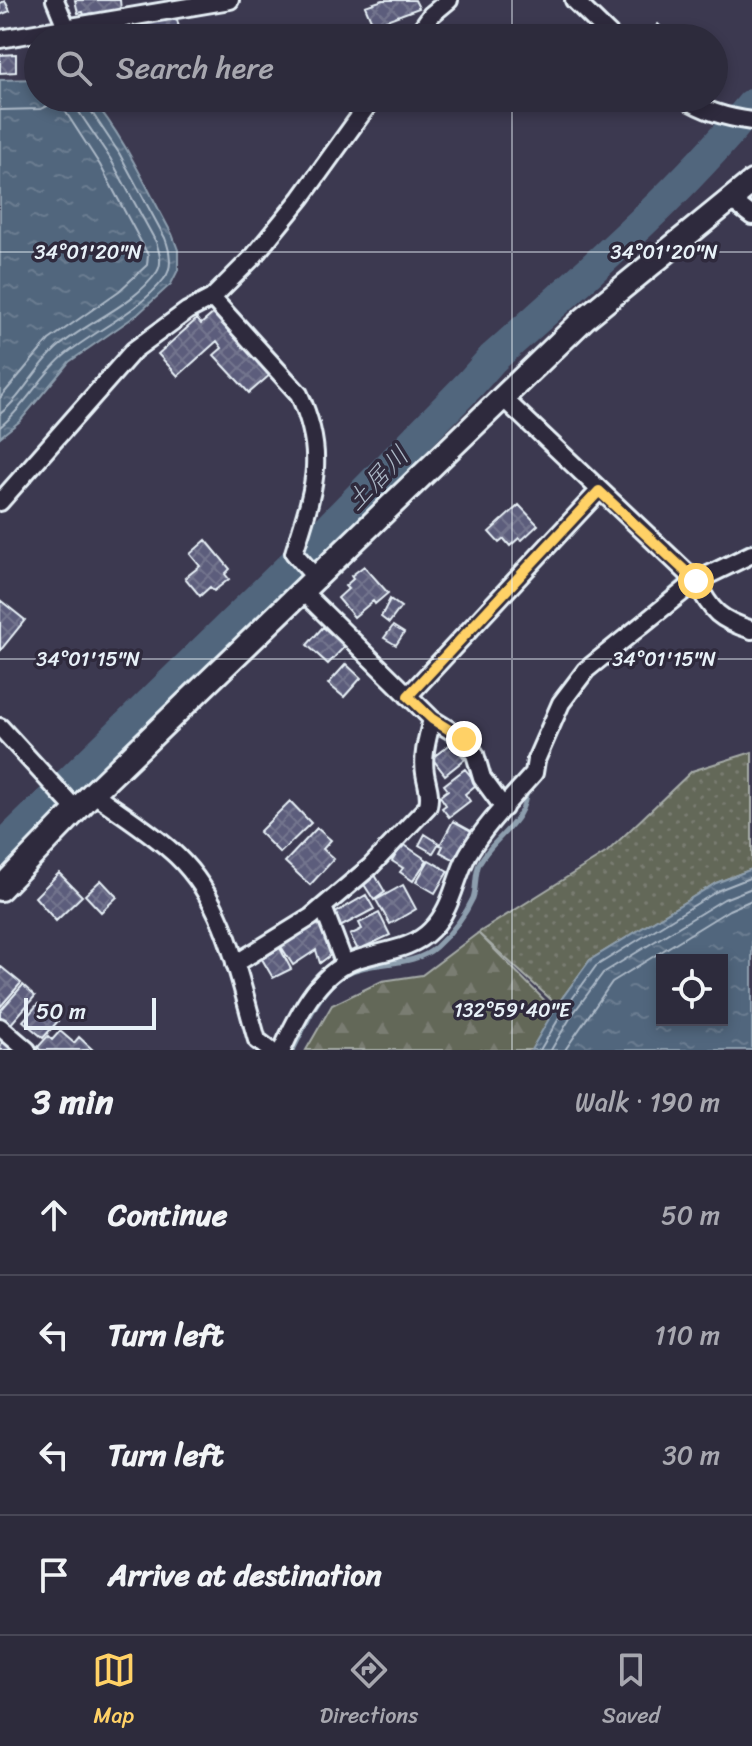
<!DOCTYPE html>
<html lang="en">
<head>
<meta charset="utf-8">
<style>
	:root { --surface:#2d2b3c; --page:#393747; --text:#f1f3f6; --muted:#a7a7af; --line:#484756; --accent:#ffd166 }
	body { margin:0; font-family:Sriracha,"Klee One",sans-serif; background:var(--page); color:var(--text) }
	.controls { position:absolute; right:24px; bottom:24px; display:grid; overflow:hidden; border-radius:0px; box-shadow:0 4px 12px #0003 }
	.controls button { width:72px; height:72px; display:grid; place-items:center; padding:0; border:0; border-bottom:2px solid var(--line); background:var(--surface); color:var(--text); font:40px sans-serif }
	.scale { position:absolute; left:24px; bottom:20px; width:132px; box-sizing:border-box; padding-left:8px; border:4px solid #e8f1f8; border-top:0; font-size:22px; line-height:28px; white-space:nowrap; color:#e8f1f8; -webkit-text-stroke:6px #2f2a3d; paint-order:stroke }
	.stop { position:absolute; width:24px; height:24px; margin:-18px; border:6px solid #ffd166; border-radius:50%; background:#fff }
	.stop.end { background:#ffd166; border-color:#fff; box-shadow:0 2px 8px #0008 }
	.list { margin:0; padding:0; list-style:none }
	h2 { display:flex; justify-content:space-between; align-items:center; height:104px; margin:0; padding:0 32px; font-size:34px }
	h2 small { font-size:26px; font-weight:400; color:var(--muted) }
	.list li { display:grid; grid-template-columns:52px 1fr auto; gap:24px; align-items:center; box-sizing:border-box; height:120px; padding:0 32px; border-top:2px solid var(--line) }
	.list b { display:block; font-size:30px; white-space:nowrap }
	.list em { font-size:26px; font-style:normal; color:var(--muted) }
	.icon { flex:none; width:44px; height:44px; fill:none; stroke:currentColor; stroke-width:2; stroke-linecap:round; stroke-linejoin:round }
	.map { position:relative; flex:none; width:752px; height:1050px; overflow:hidden }
	.search { position:absolute; background:var(--surface); box-shadow:0 4px 12px #0003; left:24px; right:24px; top:24px; height:88px; display:flex; align-items:center; gap:20px; box-sizing:border-box; padding:0 28px; border-radius:44px; color:var(--muted); font-size:30px }
	.sheet { height:584px; background:var(--surface) }
	nav { display:flex; justify-content:space-around; align-items:center; box-sizing:border-box; height:112px; border-top:2px solid var(--line); background:var(--surface); font-size:22px; color:var(--muted) }
	nav a { display:grid; justify-items:center; gap:4px }
	nav .on { color:var(--accent) }
	.map>svg:first-child { display:block }
	.grass { fill:url(#grass-dots); stroke:#a6aca8; stroke-width:2 }
	.forest { fill:url(#forest-firs); stroke:#a6aca8; stroke-width:2 }
	.water { fill:url(#water-ripples); stroke:#8d9eae; stroke-width:2; fill-rule:evenodd }
	.lines { fill:none; stroke-linecap:round; stroke-linejoin:round }
	.shore { stroke:#acb9c7; stroke-width:2 }
	.stream { stroke:#8d9eae; stroke-width:5 }
	.river { stroke:#51667d; stroke-width:32 }
	.building { fill:url(#building-cross-hatch); stroke:#e8f1f8; stroke-width:2 }
	.street-casing { stroke:#e8f1f8; stroke-width:22 }
	.secondary-casing { stroke:#e8f1f8; stroke-width:28 }
	.street { stroke:#2f2a3d; stroke-width:16 }
	.secondary { stroke:#2f2a3d; stroke-width:22 }
	.route { stroke:#ffd166; stroke-width:10 }
	.ticks { fill:none; stroke:#e8f1f8; stroke-width:2; stroke-opacity:0.45 }
	.labels { text-anchor:middle; stroke-width:7; stroke-linejoin:round; paint-order:stroke }
	.water-label { font-size:26px; font-style:italic; fill:#acb9c7; stroke:#2f2a3d }
	.ticks-label { font-size:20px; text-anchor:middle; fill:#e8f1f8; stroke:#2f2a3d; stroke-width:7; stroke-linejoin:round; paint-order:stroke }
</style>
</head>
<body>
<div class="map">
<svg width="752" height="1050" viewBox="0 0 752 1050">
	<defs>
		<pattern id="grass-dots" width="8" height="8" patternUnits="userSpaceOnUse" patternTransform="scale(2)"><rect width="8" height="8" fill="#646759"/><path d="M2 2h.1M6 6h.1" fill="none" stroke="#7a7d72" stroke-width="1.8" stroke-linecap="round"/></pattern>
		<pattern id="forest-firs" width="22" height="20" patternUnits="userSpaceOnUse" patternTransform="scale(2)"><rect width="22" height="20" fill="#646759"/><path d="M5 1l3.5 6h-7zM16 11l3.5 6h-7z" fill="#7a7d72"/></pattern>
		<pattern id="water-ripples" width="26" height="14" patternUnits="userSpaceOnUse" patternTransform="scale(2)"><rect width="26" height="14" fill="#51667d"/><path d="M2 4q2-2 4 0t4 0M15 11q2-2 4 0t4 0" fill="none" stroke="#6a7c90"/></pattern>
		<pattern id="building-cross-hatch" width="8" height="8" patternUnits="userSpaceOnUse" patternTransform="scale(2)"><rect width="8" height="8" fill="#5c5d7b"/><path d="M0 0l8 8M0 8l8-8" fill="none" stroke="#73758e"/></pattern>
	</defs>
	<rect width="100%" height="100%" fill="#3c3950"/>
	<filter id="ink" filterUnits="userSpaceOnUse"><feTurbulence type="fractalNoise" baseFrequency=".0125" numOctaves="2"/><feDisplacementMap in="SourceGraphic" scale="16" xChannelSelector="R" yChannelSelector="G"/><feConvolveMatrix kernelMatrix="1 2 1 2 8 2 1 2 1" color-interpolation-filters="sRGB"/></filter>
	<g filter="url(#ink)">
		<path class="grass" d="M752,752V869L716,883L590,960L557,1005L478,933L607,852L692,771Z"/>
		<path class="forest" d="M478,933L570,1026L563,1050H306L332,1005L382,981L422,975Z"/>
		<path class="water" d="M38,79V98H91C125,138 147,189 172,234L178,250V270L171,284L138,314L69,362L20,421L0,437V80Z
			M752,869V1050H531L557,1005L590,960L716,883ZM662,960H722V1020H662Z"/>
		<g class="lines">
			<path class="shore" d="M0,110L41,109L58,101L62,102L67,114L100,165L148,255L147,265L119,291L49,340L0,398
				M0,414C23,396 36,367 57,348C88,321 133,306 157,272C163,263 159,251 156,242L110,158L77,109L75,98
				M0,427C26,406 41,374 66,354C98,329 139,311 164,279C174,267 170,251 165,238L119,153L87,105L85,98
				M540,1050L564,1010L596,966L719,890L752,877
				M551,1050L572,1015L603,973L724,899L752,888
				M565,1050L612,982L729,910L752,900"/>
			<path class="stream" d="M694,573L752,544
				M626,628L685,578
				M533,750L543,726
				M293,1050C306,1025 319,990 344,975C371,959 412,969 436,947C450,934 465,916 473,898C477,887 474,873 480,862C496,834 526,824 527,787"/>
			<path class="river" d="M0,850L310,548L471,383L492,359C582,278 675,199 752,105"/>
		</g>
		<path class="building" d="M75,0H120L121,11L94,16L93,13L84,15L83,12L78,13Z
			M383,0H415L419,8L373,25L365,6Z
			M5,1L10,11L0,15V3Z
			M176,15L180,32L161,38H145L142,23Z
			M658,24L668,34L664,38H652L648,35Z
			M16,54V72L0,73V55Z
			M215,312L271,374L249,393L214,355L222,348L217,341L178,376L158,354L197,319L201,324Z
			M519,505L538,525L522,540L519,538L510,546L504,539L499,543L489,532Z
			M206,540L230,569L225,574L229,579L214,591L210,587L200,596L185,578L200,566L190,554Z
			M364,566L388,593L375,604L373,601L354,617L338,598L348,589L345,586L353,579L351,576Z
			M390,599L401,607L389,623L381,617Z
			M0,600L25,620L0,651Z
			M393,626L404,633L396,645L384,638Z
			M323,627L345,646L328,664L307,645Z
			M346,664L361,678L344,697L328,684Z
			M452,743L465,759L445,775L432,758Z
			M465,769L477,784L465,794L470,801L449,817L442,808L446,805L440,796L448,790L444,785Z
			M290,801L311,823L280,853L259,832Z
			M453,821L471,831L455,860L440,852L443,846L440,845Z
			M317,828L331,840L323,849L334,859L310,885L285,862Z
			M425,834L439,843L433,853L419,845Z
			M403,844L427,860L413,881L400,872L403,868L392,861Z
			M429,860L448,871L435,893L416,882Z
			M59,873L82,896L56,921L35,897Z
			M375,875L385,892L374,900L363,883Z
			M101,880L117,897L101,912L85,895Z
			M403,885L416,909L390,924L376,900Z
			M366,895L374,909L338,928L332,915Z
			M379,913L390,935L358,950L350,935L362,929L359,923Z
			M318,919L332,954L320,963L316,950L293,965L280,945Z
			M280,948L291,969L273,978L262,959Z
			M0,966L21,983L0,1007Z
			M23,985L35,996L10,1025L0,1016V1011Z
			M38,1004L58,1021L43,1038L23,1021Z
			M60,1031L74,1043L79,1037L93,1050H40L38,1047L48,1036L52,1040Z
			M2,1040L13,1050H0Z"/>
		<g class="lines">
			<defs>
				<path id="street" d="M55,0L67,29
					M574,0L613,38
					M415,38L431,15L449,0
					M0,39L230,0
					M684,98C704,111 729,118 752,121
					M730,199L752,216
					M212,298L299,394C328,457 313,491 294,553L315,577
					M502,397L696,581C711,612 720,620 752,630
					M0,502L134,350L187,311L212,298L253,257L301,198L373,98
					M408,696L599,491
					M432,719L464,739L475,754L482,778L504,808
					M0,727L76,810
					M93,793C120,813 152,832 177,856C227,904 238,976 257,1040L270,1050
					M323,907L345,965
					M235,964L311,917L370,867L428,806C431,793 427,786 425,773C422,755 428,736 432,719L301,590
					M0,1027L27,1050
					M282,1050C297,1017 317,975 352,961C378,951 411,951 431,930C453,908 454,880 468,854C485,825 512,798 534,773L536,760L561,703L586,670L696,581L752,554"/>
				<path id="secondary" d="M0,889L93,793L584,319L752,182"/>
			</defs>
			<use href="#street" class="street-casing"/>
			<use href="#secondary" class="secondary-casing"/>
			<use href="#street" class="street"/>
			<use href="#secondary" class="secondary"/>
		</g>
	</g>
	<g class="lines" filter="url(#ink)">
		<path class="route" d="M464,739L432,719L408,696L599,491L696,581"/>
	</g>
	<path class="ticks" d="M512,0V38M512,98V1050M0,252H752M0,659H752"/>
	<g class="labels">
		<g class="water-label">
			<text transform="translate(377 478) rotate(-46)" y="9">土居川</text>
		</g>
	</g>
	<g class="ticks-label">
		<text x="88" y="259">34°01'20"N</text>
		<text x="664" y="259">34°01'20"N</text>
		<text x="88" y="666">34°01'15"N</text>
		<text x="664" y="666">34°01'15"N</text>
		<text x="512" y="1017">132°59'40"E</text>
	</g>
</svg>
<div class="controls">
<button><svg class="icon" aria-label="locate" viewBox="0 0 24 24"><circle cx="12" cy="12" r="6"/><path d="M12 2v4M12 18v4M2 12h4M18 12h4"/></svg></button>
</div>
<div class="scale">50 m</div>
<div class="stop" style="left:696px;top:581px"></div>
<div class="stop end" style="left:464px;top:739px"></div>
<div class="search"><svg class="icon" aria-label="search" viewBox="0 0 24 24"><circle cx="10" cy="10" r="6"/><path d="M15 15l6 6"/></svg>Search here</div>
</div>
<section class="sheet">
<h2>3 min<small>Walk · 190 m</small></h2>
<ul class="list">
<li><svg class="icon" aria-label="ahead" viewBox="0 0 24 24"><path d="M12 20V5M6 11l6-6 6 6"/></svg><div><b>Continue</b></div><em>50 m</em></li>
<li><svg class="icon" aria-label="left" viewBox="0 0 24 24"><path d="M17 20v-9H6M10 6l-5 5 5 5"/></svg><div><b>Turn left</b></div><em>110 m</em></li>
<li><svg class="icon" aria-label="left" viewBox="0 0 24 24"><path d="M17 20v-9H6M10 6l-5 5 5 5"/></svg><div><b>Turn left</b></div><em>30 m</em></li>
<li><svg class="icon" aria-label="arrive" viewBox="0 0 24 24"><path d="M6 21V4h12l-3 4 3 4H6"/></svg><div><b>Arrive at destination</b></div></li>
</ul>
</section>
<nav>
<a class="on"><svg class="icon" aria-label="map" viewBox="0 0 24 24"><path d="M3 6l6-2 6 2 6-2v14l-6 2-6-2-6 2zM9 4v14M15 6v14"/></svg>Map</a>
<a><svg class="icon" aria-label="directions" viewBox="0 0 24 24"><path d="M12 3l9 9-9 9-9-9zM9 14v-3h6M13 9l2 2-2 2"/></svg>Directions</a>
<a><svg class="icon" aria-label="saved" viewBox="0 0 24 24"><path d="M7 4h10v16l-5-4-5 4z"/></svg>Saved</a>
</nav>
</body>
</html>
